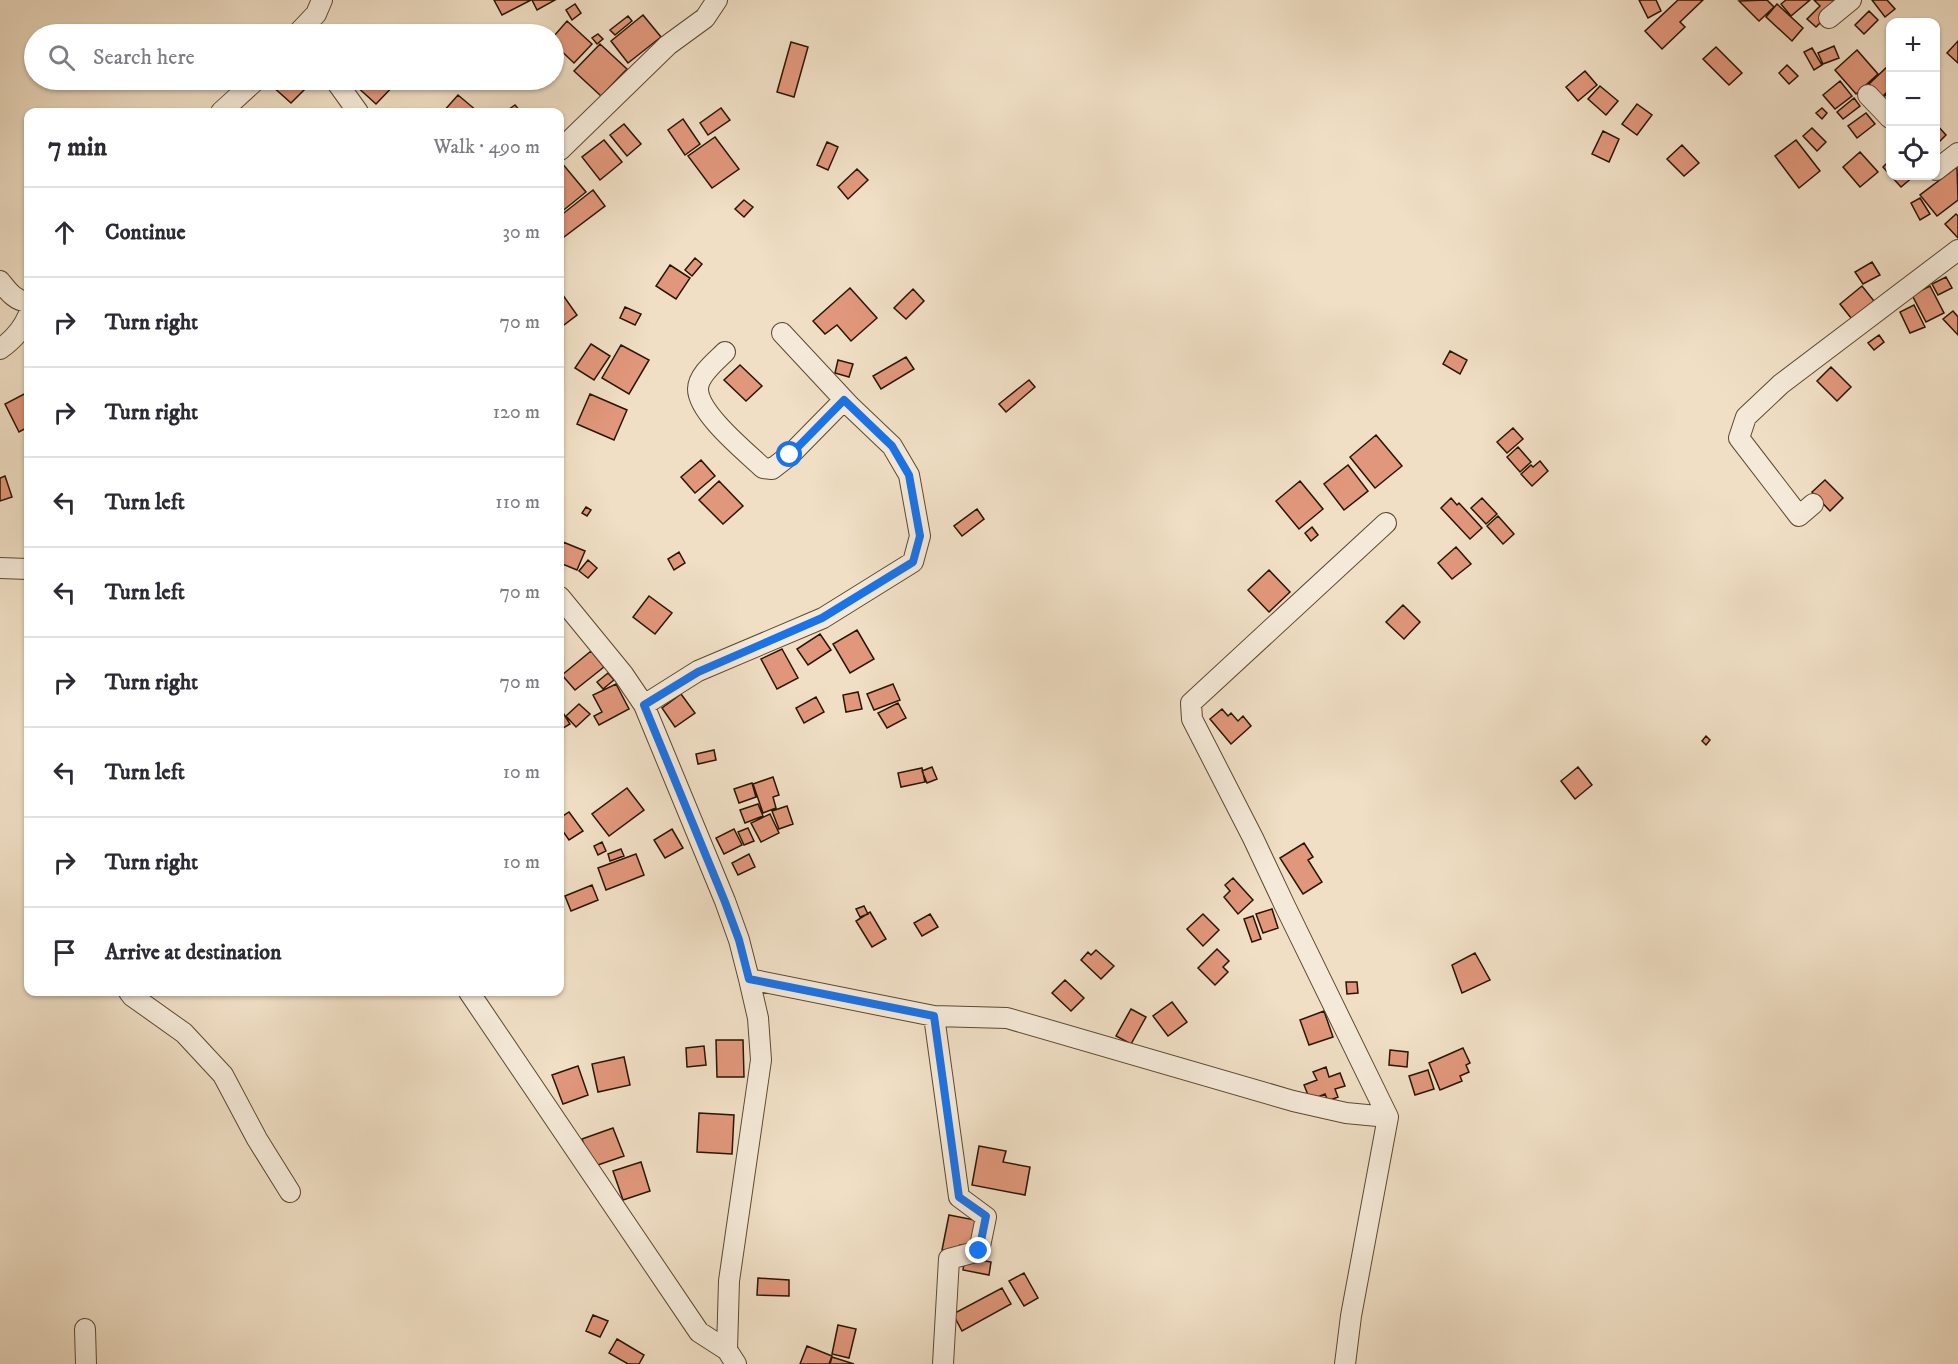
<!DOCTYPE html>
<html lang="en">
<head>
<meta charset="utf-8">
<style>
	:root { --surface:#fff; --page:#f2f2f3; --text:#2b2b33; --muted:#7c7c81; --line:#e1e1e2 }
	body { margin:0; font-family:"IM FELL DW Pica",serif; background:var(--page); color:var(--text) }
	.controls { position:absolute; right:18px; top:18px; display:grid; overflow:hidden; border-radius:12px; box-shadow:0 2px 4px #0004 }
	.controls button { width:54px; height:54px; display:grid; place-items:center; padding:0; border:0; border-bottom:2px solid var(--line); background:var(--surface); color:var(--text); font:30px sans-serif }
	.stop { position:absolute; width:18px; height:18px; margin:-14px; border:4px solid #1a73e8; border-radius:50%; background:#fff }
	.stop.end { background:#1a73e8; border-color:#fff; box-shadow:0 2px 6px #0008 }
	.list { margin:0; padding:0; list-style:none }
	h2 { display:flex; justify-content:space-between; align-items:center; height:78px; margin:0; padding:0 24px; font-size:26px }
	h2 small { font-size:20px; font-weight:400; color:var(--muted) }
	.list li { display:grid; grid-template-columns:39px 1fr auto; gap:18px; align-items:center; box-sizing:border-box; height:90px; padding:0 24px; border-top:2px solid var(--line) }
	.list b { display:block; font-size:22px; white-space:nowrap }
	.list em { font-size:20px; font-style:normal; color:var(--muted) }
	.icon { flex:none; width:33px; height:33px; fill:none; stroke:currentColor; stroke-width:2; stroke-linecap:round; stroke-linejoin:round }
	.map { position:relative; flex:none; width:1958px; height:1364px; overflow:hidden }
	.search { position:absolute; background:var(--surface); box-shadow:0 2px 4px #0004; left:24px; top:24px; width:540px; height:66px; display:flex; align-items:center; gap:15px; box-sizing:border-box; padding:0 21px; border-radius:33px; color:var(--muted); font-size:22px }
	.panel { position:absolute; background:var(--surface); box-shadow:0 2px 4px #0004; left:24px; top:108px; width:540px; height:888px; border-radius:12px }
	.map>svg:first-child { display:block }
	.building { fill:#e1977b; stroke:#2a1500; stroke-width:1.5 }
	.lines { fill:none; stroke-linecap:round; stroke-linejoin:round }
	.minor-casing { stroke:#5c4831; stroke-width:22 }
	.minor { stroke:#f5ead9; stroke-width:20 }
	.route { stroke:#1a73e8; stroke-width:8 }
</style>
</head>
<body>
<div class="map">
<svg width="1958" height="1364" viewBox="0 0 1958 1364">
	<rect width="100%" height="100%" fill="#f0dfc5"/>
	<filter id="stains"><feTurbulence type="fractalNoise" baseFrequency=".00333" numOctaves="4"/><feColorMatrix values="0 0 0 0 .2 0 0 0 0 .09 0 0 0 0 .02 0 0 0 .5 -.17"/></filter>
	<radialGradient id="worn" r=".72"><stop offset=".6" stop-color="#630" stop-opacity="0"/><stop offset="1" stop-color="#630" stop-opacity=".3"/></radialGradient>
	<path class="building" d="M494,0H531L502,15Z
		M532,0H555L537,10Z
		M1639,0H1656L1661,11L1648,18Z
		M1678,0H1703L1680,22L1685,27L1662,49L1645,31Z
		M1767,0L1774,7L1759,21L1739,1Z
		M1786,0H1810L1791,16L1781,4Z
		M1814,0H1835L1839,4L1816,27L1807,19L1820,6Z
		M1872,0H1887L1895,9L1885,17Z
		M575,4L581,13L572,20L566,10Z
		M1777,4L1803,28L1792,41L1766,17Z
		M1869,11L1878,20L1864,34L1855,25Z
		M643,15L661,37L628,63L611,41Z
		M628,16L632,21L615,35L610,30Z
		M567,21L592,44L574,63L554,44V36Z
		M598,34L603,39L597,44L592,38Z
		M1958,41V63L1947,53Z
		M791,42L808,47L794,97L777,92Z
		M600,44L627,69L601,96L574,71Z
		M1834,46L1839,58L1823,64L1818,53Z
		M1716,47L1742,73L1729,85L1703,59Z
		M1812,48L1822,65L1814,70L1804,52Z
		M1857,50L1878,74L1856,94L1835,70Z
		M1787,65L1798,76L1789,84L1779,73Z
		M1888,66L1890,69V89L1882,97L1869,84Z
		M1585,71L1597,85L1578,101L1566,87Z
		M277,80H297L306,88L291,103L271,85Z
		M358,80H399L376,104L354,84Z
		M1840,81L1852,96L1835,109L1823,95Z
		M1600,86L1618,101L1606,115L1588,99Z
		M1890,92V108L1882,98Z
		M458,95L477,111L475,112H443Z
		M1854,98L1860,106L1843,119L1837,112Z
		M1637,104L1652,115L1637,135L1622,124Z
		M515,105L521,112H505Z
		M721,108L730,120L708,135L700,123Z
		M1822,108L1827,113L1822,119L1816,113Z
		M1866,113L1875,124L1857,138L1848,126Z
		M683,119L700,144L685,155L668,130Z
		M624,124L641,144L627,156L610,135Z
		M1936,124L1946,135L1936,145Z
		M1812,128L1826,142L1817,151L1803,136Z
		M1603,131L1619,139L1609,162L1592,154Z
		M715,137L739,169L712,188L688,156Z
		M604,140L622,162L600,180L582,157Z
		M1796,140L1820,171L1799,188L1775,156Z
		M827,142L838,147L828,170L817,165Z
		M1682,145L1699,163L1684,176L1667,159Z
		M1860,152L1878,172L1860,187L1843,167Z
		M1890,160V175L1883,167Z
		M561,162L586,192L560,213V164Z
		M1957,167L1958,200L1937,216L1920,195Z
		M857,169L868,180L848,199L838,187Z
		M1891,176H1914L1901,187Z
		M593,190L605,206L560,240V216Z
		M1920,198L1930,214L1920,220L1911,203Z
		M744,200L753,207L744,217L735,209Z
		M1956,214L1958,216V238L1945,224Z
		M695,258L702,264L692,276L685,270Z
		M1872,262L1880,275L1863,284L1855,272Z
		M670,265L690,278L676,299L656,286Z
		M1946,277L1952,288L1938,295L1932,284Z
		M1862,286L1878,306L1855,323L1840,304Z
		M1930,286L1944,313L1926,322L1912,295Z
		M850,288L877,318L851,341L837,325L825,334L813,321Z
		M913,289L924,301L906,319L894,308Z
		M560,291L577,315L560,328Z
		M1914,305L1925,327L1910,333L1900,312Z
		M625,307L641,314L635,325L620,318Z
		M1953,311L1958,317V335L1943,319Z
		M1879,335L1884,342L1874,350L1868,343Z
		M591,344L610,356L594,380L575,368Z
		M621,345L649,360L629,394L602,378Z
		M1450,351L1467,360L1460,374L1443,364Z
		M906,357L914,369L881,389L873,376Z
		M838,360L853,364L849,377L835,373Z
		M740,365L762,386L746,401L724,380Z
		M1831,367L1851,387L1837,401L1817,381Z
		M1029,380L1035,387L1006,412L999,404Z
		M28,392V427L19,432L5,404Z
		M590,394L627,410L614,440L577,424Z
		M1513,428L1523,439L1507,453L1497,442Z
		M1376,435L1402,466L1375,488L1350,457Z
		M1518,447L1531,462L1520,472L1507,457Z
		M701,460L715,476L695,493L681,477Z
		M1540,461L1548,471L1532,486L1521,474L1531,465L1533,467Z
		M1348,465L1368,491L1344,510L1324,484Z
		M5,476L12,497L0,501V478Z
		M1825,480L1843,498L1830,511L1812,492Z
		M719,481L743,506L723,524L699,500Z
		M1300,481L1323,509L1299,529L1276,501Z
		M1451,498L1457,505L1459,503L1482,528L1470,539L1441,508Z
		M1482,498L1497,514L1486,524L1471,508Z
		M586,507L591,510L587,516L582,513Z
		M977,509L984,519L962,536L954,526Z
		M1498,516L1514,534L1503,544L1487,526Z
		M1312,527L1318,535L1311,541L1305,533Z
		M563,542L585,551L577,570L560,563V551Z
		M1456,547L1471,564L1452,579L1438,563Z
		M679,552L685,563L674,570L668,559Z
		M588,560L597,568L588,578L579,571Z
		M1269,570L1290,592L1269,612L1248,590Z
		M649,596L672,613L655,634L633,617Z
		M1403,605L1420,622L1404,639L1386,622Z
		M857,630L874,659L850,673L833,644Z
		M820,634L831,650L808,665L797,649Z
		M782,649L798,678L777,689L761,659Z
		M591,651L604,667L575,690L562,675Z
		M608,673L614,680L603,689L597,682Z
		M616,684L629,709L599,725L594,716L602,712L593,695Z
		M893,684L900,700L874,710L867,694Z
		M858,692L862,709L846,712L843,695Z
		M681,694L695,713L675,727L662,708Z
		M816,697L824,712L804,723L796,708Z
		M898,703L906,718L887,728L878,713Z
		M579,704L590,714L576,727L566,716Z
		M560,708L570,724L560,730Z
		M1222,709L1228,716L1231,713L1238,721L1243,716L1251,726L1231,744L1210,719Z
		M1706,736L1710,740L1706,745L1702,741Z
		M714,750L716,760L698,764L696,754Z
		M932,767L937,779L927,783L922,771Z
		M1578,767L1592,785L1575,799L1561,781Z
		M922,768L925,782L901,787L898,773Z
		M773,777L779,795L773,797L776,808L763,813L753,784Z
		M752,783L756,797L739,803L734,789Z
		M627,788L644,810L609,836L592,814Z
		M758,804L763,816L745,823L740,810Z
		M787,806L793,824L779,829L772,811Z
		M569,812L583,831L569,840L560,827V818Z
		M770,814L779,833L761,842L751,823Z
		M748,828L754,841L744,845L738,832Z
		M672,829L683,848L665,858L654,840Z
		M734,829L742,845L724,854L716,838Z
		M602,842L606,851L598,855L594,846Z
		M1304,843L1313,857L1308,860L1322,882L1303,894L1280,858Z
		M621,849L624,856L610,861L608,854Z
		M636,854L644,875L606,890L598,868Z
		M749,854L755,867L738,875L732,863Z
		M1233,878L1253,900L1238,914L1224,897L1230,891L1225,885Z
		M592,885L598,900L571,911L565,896Z
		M864,906L868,914L860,917L856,909Z
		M1272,909L1278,928L1263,933L1256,914Z
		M870,912L886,939L872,947L856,921Z
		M930,914L938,927L922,936L914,923Z
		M1203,914L1219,930L1203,946L1187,929Z
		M1253,916L1261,939L1252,942L1244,919Z
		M1217,949L1229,961L1223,967L1228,972L1215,985L1198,968Z
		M1096,950L1114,966L1101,979L1081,960L1088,952L1091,955Z
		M1475,953L1490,980L1462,993L1452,965Z
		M1065,980L1084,998L1071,1011L1052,993Z
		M1346,982H1357L1358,993L1347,994Z
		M1172,1002L1187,1022L1168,1036L1153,1016Z
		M1131,1009L1146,1017L1131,1044L1116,1036Z
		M1324,1011L1333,1037L1309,1045L1300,1020Z
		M716,1040H743L744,1077H717Z
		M704,1046L706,1065L687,1067L686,1048Z
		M1463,1048L1470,1063L1466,1065L1469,1072L1460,1076L1462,1081L1440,1090L1429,1063Z
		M1390,1050L1408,1052L1407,1067L1389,1065Z
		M624,1057L630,1085L598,1092L592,1064Z
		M578,1066L588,1095L563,1104L552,1075Z
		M1326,1067L1329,1077L1340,1073L1345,1086L1335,1089L1338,1097L1328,1101L1325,1094L1310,1100L1304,1085L1317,1080L1313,1072Z
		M1428,1070L1434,1089L1415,1095L1409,1076Z
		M699,1113L734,1115L732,1154L697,1152Z
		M613,1128L624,1156L592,1167L582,1139Z
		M979,1146L1006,1151L1003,1162L1030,1167L1025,1195L972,1185Z
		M641,1162L650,1191L623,1200L613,1171Z
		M949,1215L980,1221L975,1248L960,1245L958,1253L942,1250Z
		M965,1257L991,1262L989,1275L963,1270Z
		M1024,1273L1038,1298L1024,1306L1009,1281Z
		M758,1278L789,1280V1296L757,1295Z
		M1002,1288L1011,1304L962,1331L953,1314Z
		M593,1315L608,1321L600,1337L586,1331Z
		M838,1325L856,1329L849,1358L832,1354Z
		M617,1339L644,1355L639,1364H628L609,1353Z
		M807,1346L832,1356L829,1364H800Z
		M832,1357L854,1364H830Z"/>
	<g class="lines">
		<defs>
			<path id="minor" d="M1829,18L1851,0
				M297,34L316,14L322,0
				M335,80L358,112
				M1868,95L1890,118
				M221,112L256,80
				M560,150L668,45L705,18L717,0
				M1936,170L1958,153
				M0,281C8,291 15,301 28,302
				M0,349C13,340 22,330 28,316
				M725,352C716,361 698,375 698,389C698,413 746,452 763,468L772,469L790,455L844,400
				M1813,504L1799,516L1739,438L1746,417L1781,384L1958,250
				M0,568L28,569
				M560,597L623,674L644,705L725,901L739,940L749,979L758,1018L761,1060L729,1281L727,1350L736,1364
				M644,705L698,671L823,618L913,562L920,536L909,475L892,446L850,406L782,333
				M749,979L934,1016L1007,1018L1293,1101L1346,1113L1388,1117
				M129,992L132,996L184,1033L223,1075L257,1139L290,1192
				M469,992L699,1332L727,1350
				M934,1016L959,1197L986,1217L979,1251L949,1259L943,1364
				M85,1329L86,1364
				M1345,1364L1351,1316L1388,1117L1285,906L1253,838L1192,719L1191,703L1386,523"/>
		</defs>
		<use href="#minor" class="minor-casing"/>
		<use href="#minor" class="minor"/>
	</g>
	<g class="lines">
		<path class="route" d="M790,455L844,400L892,446L909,475L920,536L913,562L822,618L698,672L644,705L725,902L739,940L749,979L934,1016L959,1197L986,1216L979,1251"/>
	</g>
	<rect width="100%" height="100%" filter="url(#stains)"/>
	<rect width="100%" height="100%" fill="url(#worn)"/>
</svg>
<div class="controls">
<button>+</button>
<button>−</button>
<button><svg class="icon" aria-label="locate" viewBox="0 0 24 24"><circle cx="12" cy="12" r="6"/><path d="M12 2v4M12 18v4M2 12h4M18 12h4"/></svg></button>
</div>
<div class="stop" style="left:790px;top:455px"></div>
<div class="stop end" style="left:979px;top:1251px"></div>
<div class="search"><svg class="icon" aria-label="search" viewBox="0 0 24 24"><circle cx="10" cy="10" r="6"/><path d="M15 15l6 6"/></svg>Search here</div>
<section class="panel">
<h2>7 min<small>Walk · 490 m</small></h2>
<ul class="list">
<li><svg class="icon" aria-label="ahead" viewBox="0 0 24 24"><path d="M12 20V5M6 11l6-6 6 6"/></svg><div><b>Continue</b></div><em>30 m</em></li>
<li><svg class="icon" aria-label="right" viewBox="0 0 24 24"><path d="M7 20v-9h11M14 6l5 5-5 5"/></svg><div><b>Turn right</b></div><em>70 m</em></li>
<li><svg class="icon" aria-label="right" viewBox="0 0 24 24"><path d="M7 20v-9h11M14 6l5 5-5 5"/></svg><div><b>Turn right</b></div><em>120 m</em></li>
<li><svg class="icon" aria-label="left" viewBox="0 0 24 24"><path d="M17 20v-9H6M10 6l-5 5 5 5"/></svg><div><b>Turn left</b></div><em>110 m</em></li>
<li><svg class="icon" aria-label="left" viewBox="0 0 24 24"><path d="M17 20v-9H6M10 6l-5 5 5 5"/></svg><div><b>Turn left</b></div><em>70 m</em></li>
<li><svg class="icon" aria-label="right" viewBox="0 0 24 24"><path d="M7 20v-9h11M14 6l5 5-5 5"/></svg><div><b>Turn right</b></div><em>70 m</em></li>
<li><svg class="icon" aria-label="left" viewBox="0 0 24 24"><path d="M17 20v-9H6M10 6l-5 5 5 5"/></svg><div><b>Turn left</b></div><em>10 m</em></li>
<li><svg class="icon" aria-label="right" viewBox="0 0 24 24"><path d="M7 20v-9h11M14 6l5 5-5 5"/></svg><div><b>Turn right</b></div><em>10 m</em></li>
<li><svg class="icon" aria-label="arrive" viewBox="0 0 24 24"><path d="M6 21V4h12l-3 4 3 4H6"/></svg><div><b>Arrive at destination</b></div></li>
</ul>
</section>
</div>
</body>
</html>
